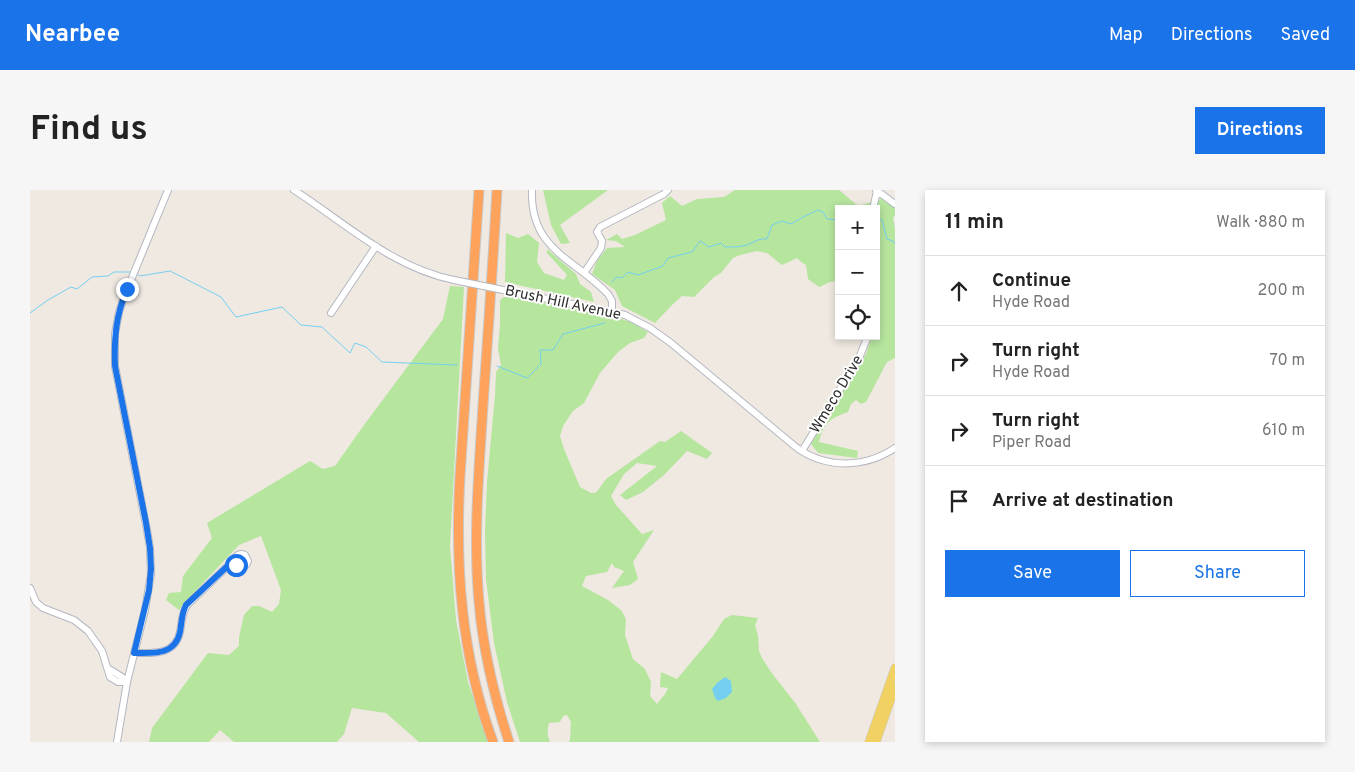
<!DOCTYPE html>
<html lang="en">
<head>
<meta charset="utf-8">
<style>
	:root { --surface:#fff; --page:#f6f6f6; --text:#222; --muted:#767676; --line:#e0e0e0; --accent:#1a73e8 }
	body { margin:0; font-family:Overpass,sans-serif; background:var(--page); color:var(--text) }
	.controls { position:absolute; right:15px; top:15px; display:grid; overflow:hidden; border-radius:0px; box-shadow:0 2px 8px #0003 }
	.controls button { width:45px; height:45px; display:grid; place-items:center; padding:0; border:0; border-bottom:1px solid var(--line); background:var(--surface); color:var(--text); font:25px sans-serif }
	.stop { position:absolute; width:15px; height:15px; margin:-11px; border:4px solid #1a73e8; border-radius:50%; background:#fff }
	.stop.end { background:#1a73e8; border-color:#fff; box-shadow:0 1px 5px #0008 }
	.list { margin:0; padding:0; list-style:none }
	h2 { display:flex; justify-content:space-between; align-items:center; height:65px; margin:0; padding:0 20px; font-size:21px }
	h2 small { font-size:16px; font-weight:400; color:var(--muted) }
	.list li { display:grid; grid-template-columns:32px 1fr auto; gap:15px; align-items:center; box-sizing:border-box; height:70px; padding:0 20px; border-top:1px solid var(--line) }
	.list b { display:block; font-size:19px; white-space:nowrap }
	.list p { margin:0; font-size:16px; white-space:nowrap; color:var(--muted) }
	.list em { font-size:16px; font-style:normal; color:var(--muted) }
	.actions { display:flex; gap:10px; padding:15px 20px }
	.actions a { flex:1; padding:11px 0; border:1px solid var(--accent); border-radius:0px; text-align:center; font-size:18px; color:var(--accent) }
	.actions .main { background:var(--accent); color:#fff }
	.icon { flex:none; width:28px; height:28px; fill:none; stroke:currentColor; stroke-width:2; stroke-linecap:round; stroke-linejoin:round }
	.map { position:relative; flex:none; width:865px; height:552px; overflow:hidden; border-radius:0px }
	header { display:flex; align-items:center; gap:30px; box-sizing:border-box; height:70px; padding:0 25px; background:var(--accent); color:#fff }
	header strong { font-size:24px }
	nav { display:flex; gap:28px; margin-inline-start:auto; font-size:18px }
	.intro { display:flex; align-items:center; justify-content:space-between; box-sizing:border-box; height:120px; padding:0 30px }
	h1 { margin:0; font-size:35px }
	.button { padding:12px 22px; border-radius:0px; background:var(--accent); color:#fff; font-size:18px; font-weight:700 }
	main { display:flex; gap:30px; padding:0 30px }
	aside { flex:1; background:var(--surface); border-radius:0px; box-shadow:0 2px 8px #0003 }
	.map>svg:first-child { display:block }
	.green { fill:#b6e59e }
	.water { fill:#75cff0 }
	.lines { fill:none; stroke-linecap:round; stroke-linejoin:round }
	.stream { stroke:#75cff0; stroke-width:1 }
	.minor-casing { stroke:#b4b7c1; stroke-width:8 }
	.major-casing { stroke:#c9c9c9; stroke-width:9 }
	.highway-casing { stroke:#c9c9c9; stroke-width:11 }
	.minor { stroke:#fff; stroke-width:6 }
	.major { stroke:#f2d163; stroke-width:8 }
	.highway { stroke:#ffa35c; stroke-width:9 }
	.minor-bridge-casing { stroke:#b4b7c1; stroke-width:8; stroke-linecap:butt }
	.minor-bridge { stroke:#fff; stroke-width:6 }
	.route { stroke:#1a73e8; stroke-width:6 }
	.labels { text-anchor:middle; stroke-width:4; stroke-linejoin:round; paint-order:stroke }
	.street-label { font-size:15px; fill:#2e2e2e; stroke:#fff }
</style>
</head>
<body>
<header>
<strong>Nearbee</strong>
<nav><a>Map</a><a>Directions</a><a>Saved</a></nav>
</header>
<div class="intro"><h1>Find us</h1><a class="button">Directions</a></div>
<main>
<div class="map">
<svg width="865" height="552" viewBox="0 0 865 552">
	<rect width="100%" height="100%" fill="#efe9e1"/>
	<path class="green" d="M513,0H578L530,35L540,53L531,54L521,35Z
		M705,0H809L828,16L842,12L841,19H809V93L806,91L800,92L789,97L778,89L776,75L771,72L767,68L752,75L737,63L727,61L710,65L703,68L691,83L684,87L664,107L652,106L642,115L625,133L592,116L585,100L562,84L567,71L577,58L595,57L586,51L576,50L587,44L592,49L605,45L636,30L632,13L640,6L652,16L667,9L694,7Z
		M851,8L865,18V25L863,28L865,38V168L857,172L836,212L831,214L826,210L821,214L818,222C799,229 794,232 789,252L828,261L827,268L788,263L781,254L836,164L842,146H846L849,100L846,76V20L848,12Z
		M476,43L488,48L498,44L509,53L507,72L514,83L534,90L537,85L517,63V59L546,84L550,94L561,102L564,112L475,92Z
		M420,96L434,97L420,356L426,430L438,492L458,552H389L356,523L322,518L314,544L307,552H204L190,540L179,552H119L122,538L178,463L199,465L209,456V447L214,425L222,416H229L242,422L249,414L251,400L231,346L209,355L155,412L149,420L136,410L139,403L151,402L153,386L182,348L177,333L280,271L293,279L305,276L334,235L413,129Z
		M478,106L578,125L601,132L618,142L614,148L600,153L588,162L570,183L554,213L543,221L533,236L530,246L534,259L550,297L561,303H565L568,300L576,289L630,251L635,252L651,241L682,263L677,269L657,261L634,285L613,302L596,310L590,305L627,276L607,273L594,284L581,306L586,315L612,344L624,340L603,372L608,389L600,395L582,398L594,381L584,377L582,373L577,382L556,386L552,396L578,410L591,420L596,429L595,445L603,469L615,479L621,492L620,506L627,514L635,504L638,498L630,497L631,482L647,489L683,446L694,429L702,425L728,428L725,435L728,446L729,461L732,468L741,482L766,514L790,552H539L540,549L541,532L537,525L533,526L530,532L519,533C517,540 517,545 520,552H490L477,512L464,453L456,389L455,342L457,292L465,205L466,182L471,175L468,159L470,134V110L474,107Z"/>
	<path class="water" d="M695,487L701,491L702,502L696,508L688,511L685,508L682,499L687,493Z"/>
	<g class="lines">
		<path class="stream" d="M848,28L852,30L857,49L863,51L865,54
			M107,84L110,86L140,81L191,107L206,127L252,117L271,135L292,137L320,163L325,153L336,157L352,172L427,175
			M582,92L586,87L592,88L598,82L608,85L633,76L638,68L662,62L670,51L679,57L691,53L695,57C703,57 709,57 717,55C724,52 729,48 737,49L742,35L752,31L761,34L775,26L788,20L793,22L797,29L809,30
			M0,123L18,110L41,97L47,99L62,87L78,86L84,82H100
			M467,176L497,188L511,174L510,160H523L533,144L575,133"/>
		<defs>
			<path id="minor" d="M264,0C315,33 363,78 424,90
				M502,0C500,60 544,68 578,104L582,111V122
				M846,0L865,14
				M843,19L847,1
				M554,83L571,58L572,51L567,42L570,37L634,4L638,0
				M478,101L582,122L595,125L620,138L641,153L767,258C797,279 835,278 865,258
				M301,123L346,56
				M772,261L829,168L838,146
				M0,398L6,412L13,418L44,430L58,441L72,461L80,487L88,492H97
				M104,463C122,463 145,466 150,442C152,432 151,425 157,415L205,369C207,364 211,363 215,365L218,371L216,375L210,377L206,375L205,369
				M79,479L92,487L97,492
				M87,552L97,492L115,420L121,384L120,358L117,340L85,176V144L89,122L94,107L138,0"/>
			<path id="major" d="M839,552L865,478
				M846,552L865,497"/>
			<path id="highway" d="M449,0L430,286C425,377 431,465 463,552
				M467,0C463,72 458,144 453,215C449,281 443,346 449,412C453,460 464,506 479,552"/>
		</defs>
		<use href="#minor" class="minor-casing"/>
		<use href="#major" class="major-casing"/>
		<use href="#highway" class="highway-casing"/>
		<use href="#minor" class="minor"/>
		<use href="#major" class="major"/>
		<use href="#highway" class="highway"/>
		<defs>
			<path id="minor-bridge" d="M424,90L478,101"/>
		</defs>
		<use href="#minor-bridge" class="minor-bridge-casing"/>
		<use href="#minor-bridge" class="minor-bridge"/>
	</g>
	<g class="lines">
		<path class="route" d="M97,99C86,125 84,147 85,176L116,333L120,358L121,379L119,400L104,463C122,463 145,466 150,442C152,432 151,425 156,415L205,369L206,375"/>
	</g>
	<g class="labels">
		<g class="street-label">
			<text transform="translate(533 112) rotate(12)" y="5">Brush Hill Avenue</text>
			<text transform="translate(806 204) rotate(-59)" y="5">Wmeco Drive</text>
		</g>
	</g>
</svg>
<div class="controls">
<button>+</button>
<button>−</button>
<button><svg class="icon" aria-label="locate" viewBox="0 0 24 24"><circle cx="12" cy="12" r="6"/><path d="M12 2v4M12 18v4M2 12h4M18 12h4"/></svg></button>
</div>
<div class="stop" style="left:206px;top:375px"></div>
<div class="stop end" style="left:97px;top:99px"></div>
</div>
<aside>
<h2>11 min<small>Walk · 880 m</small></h2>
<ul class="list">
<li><svg class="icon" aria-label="ahead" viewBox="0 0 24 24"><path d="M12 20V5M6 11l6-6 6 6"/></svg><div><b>Continue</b><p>Hyde Road</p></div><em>200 m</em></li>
<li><svg class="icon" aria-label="right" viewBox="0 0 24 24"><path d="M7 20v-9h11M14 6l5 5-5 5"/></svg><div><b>Turn right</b><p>Hyde Road</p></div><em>70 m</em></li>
<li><svg class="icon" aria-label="right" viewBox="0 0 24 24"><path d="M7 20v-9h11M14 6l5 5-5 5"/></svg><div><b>Turn right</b><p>Piper Road</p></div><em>610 m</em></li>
<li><svg class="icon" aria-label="arrive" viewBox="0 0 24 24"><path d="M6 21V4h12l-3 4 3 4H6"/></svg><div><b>Arrive at destination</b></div></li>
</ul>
<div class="actions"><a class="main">Save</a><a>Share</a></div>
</aside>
</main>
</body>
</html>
